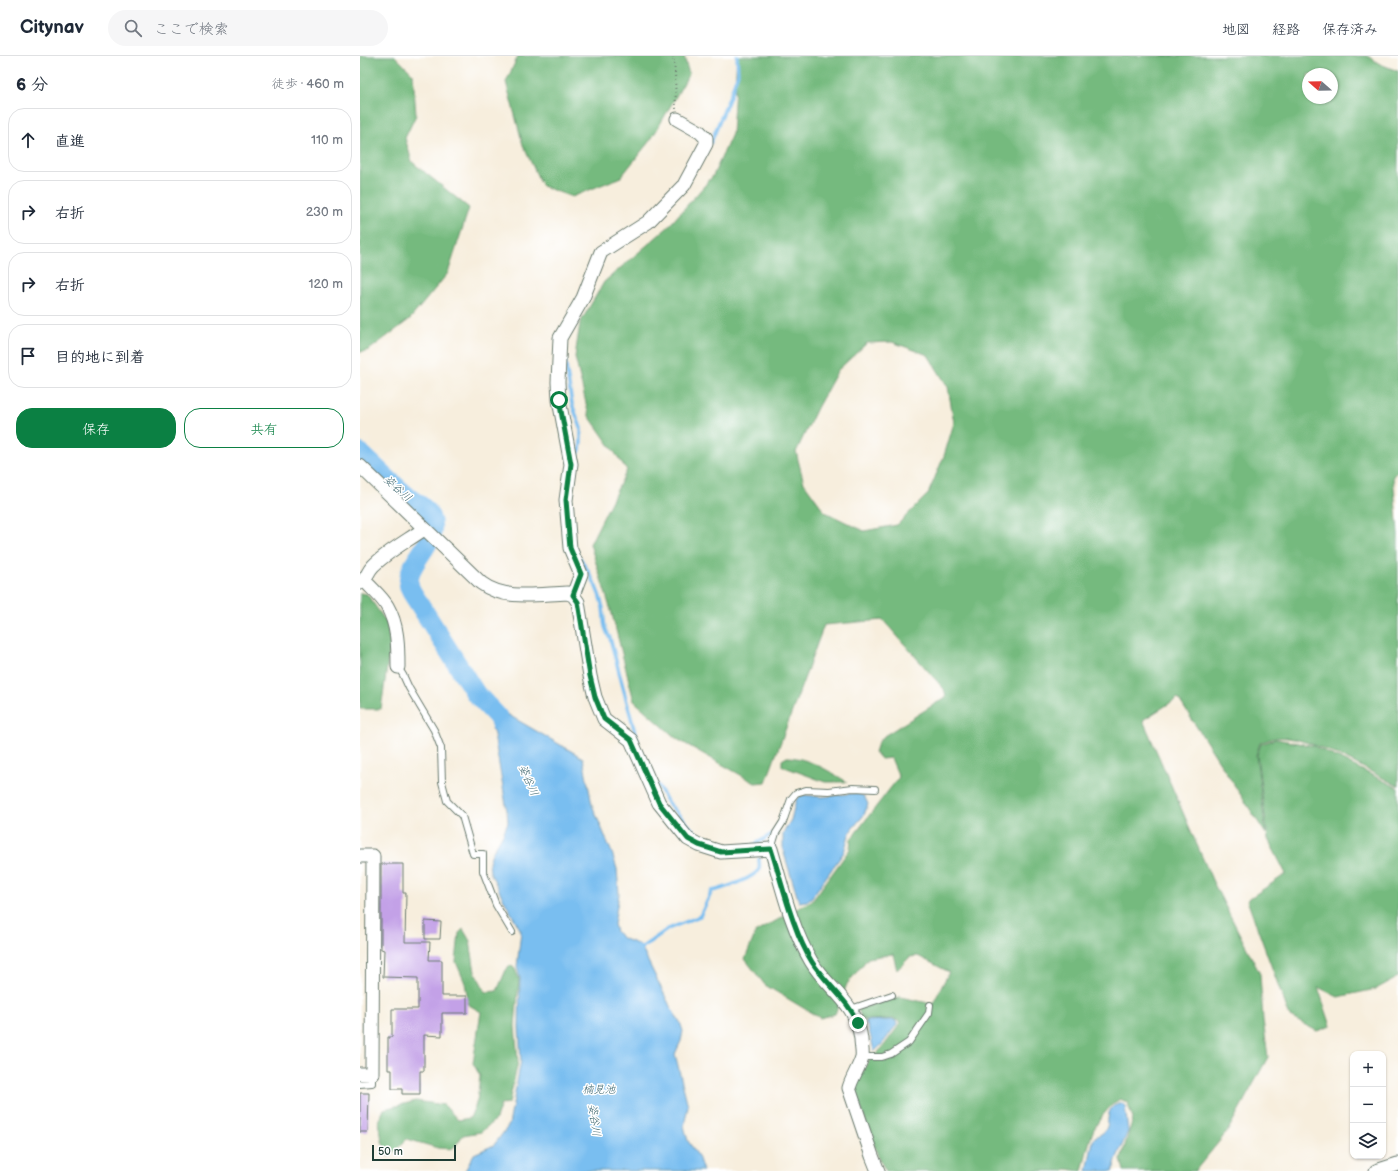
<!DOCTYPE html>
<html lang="ja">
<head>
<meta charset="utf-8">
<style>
	:root { --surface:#fff; --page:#f6f6f7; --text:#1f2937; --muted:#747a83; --line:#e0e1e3; --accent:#0b8043 }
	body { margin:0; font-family:"Balsamiq Sans","Klee One",sans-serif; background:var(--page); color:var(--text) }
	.controls { position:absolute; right:12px; bottom:12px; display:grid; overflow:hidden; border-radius:8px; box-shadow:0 1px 3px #0004 }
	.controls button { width:36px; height:36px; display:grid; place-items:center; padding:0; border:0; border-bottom:1px solid var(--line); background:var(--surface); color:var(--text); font:20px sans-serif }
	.compass { position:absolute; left:942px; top:12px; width:36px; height:36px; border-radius:50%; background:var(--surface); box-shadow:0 1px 3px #0004; rotate:290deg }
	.scale { position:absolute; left:12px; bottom:10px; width:84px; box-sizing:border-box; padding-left:4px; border:2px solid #1f3d34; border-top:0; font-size:11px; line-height:14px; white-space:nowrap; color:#1f3d34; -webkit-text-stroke:3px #fff; paint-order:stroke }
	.stop { position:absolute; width:12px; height:12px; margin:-9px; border:3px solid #0b8043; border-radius:50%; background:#fff }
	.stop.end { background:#0b8043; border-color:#fff; box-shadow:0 1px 4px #0008 }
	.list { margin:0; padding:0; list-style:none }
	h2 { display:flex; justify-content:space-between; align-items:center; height:52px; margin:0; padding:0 16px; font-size:17px }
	h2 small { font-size:13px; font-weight:400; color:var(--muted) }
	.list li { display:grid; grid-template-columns:26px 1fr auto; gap:12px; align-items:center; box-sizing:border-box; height:64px; margin:0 8px 8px; padding:0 8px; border:1px solid var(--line); border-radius:16px }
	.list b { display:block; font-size:15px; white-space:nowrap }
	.list em { font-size:13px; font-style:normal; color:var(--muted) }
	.actions { display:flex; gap:8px; padding:12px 16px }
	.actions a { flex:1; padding:9px 0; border:1px solid var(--accent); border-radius:16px; text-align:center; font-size:14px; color:var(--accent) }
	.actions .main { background:var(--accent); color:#fff }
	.icon { flex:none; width:22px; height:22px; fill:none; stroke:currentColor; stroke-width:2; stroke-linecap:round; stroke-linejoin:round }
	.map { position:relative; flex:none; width:1038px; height:1115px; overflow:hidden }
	header { display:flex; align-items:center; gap:24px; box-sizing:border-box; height:56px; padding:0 20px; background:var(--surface); border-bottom:1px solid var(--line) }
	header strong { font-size:19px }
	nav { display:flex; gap:22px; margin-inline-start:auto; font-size:14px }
	.search { width:280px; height:36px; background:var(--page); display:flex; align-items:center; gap:10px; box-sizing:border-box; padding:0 14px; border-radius:22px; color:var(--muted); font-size:15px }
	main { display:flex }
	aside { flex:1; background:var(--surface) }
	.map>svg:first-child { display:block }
	.forest { fill:#74ba7e; stroke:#4a7c59; fill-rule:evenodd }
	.water { fill:#79bef0; stroke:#4c7e92 }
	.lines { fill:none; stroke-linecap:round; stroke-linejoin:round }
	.stream { stroke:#79bef0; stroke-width:3.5 }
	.river { stroke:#79bef0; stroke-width:20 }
	.building { fill:#c3a1e7 }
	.lane-casing { stroke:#6b7b6f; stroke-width:8 }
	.street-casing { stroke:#6b7b6f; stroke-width:15 }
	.path { stroke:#6b7b6f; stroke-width:2; stroke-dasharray:1 3; stroke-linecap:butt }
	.lane { stroke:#fff; stroke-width:6 }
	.street { stroke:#fff; stroke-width:13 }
	.route { stroke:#0b8043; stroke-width:5 }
	.labels { text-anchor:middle; stroke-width:3; stroke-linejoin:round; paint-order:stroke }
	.water-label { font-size:11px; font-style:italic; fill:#3a646c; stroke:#fff }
</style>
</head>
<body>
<header>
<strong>Citynav</strong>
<div class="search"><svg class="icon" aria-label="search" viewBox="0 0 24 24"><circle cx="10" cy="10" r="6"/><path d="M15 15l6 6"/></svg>ここで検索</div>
<nav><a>地図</a><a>経路</a><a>保存済み</a></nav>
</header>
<main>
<aside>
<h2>6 分<small>徒歩 · 460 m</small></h2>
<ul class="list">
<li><svg class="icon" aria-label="ahead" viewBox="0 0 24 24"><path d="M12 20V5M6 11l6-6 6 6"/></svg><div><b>直進</b></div><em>110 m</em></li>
<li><svg class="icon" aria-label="right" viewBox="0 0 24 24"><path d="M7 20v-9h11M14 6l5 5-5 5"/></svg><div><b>右折</b></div><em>230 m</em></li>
<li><svg class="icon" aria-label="right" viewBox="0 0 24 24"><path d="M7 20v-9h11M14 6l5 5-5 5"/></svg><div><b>右折</b></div><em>120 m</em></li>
<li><svg class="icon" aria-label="arrive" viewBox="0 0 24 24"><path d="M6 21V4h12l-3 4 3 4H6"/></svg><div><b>目的地に到着</b></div></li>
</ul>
<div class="actions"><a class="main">保存</a><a>共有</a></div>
</aside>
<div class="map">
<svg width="1038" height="1115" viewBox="0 0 1038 1115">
	<rect width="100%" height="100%" fill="#fff"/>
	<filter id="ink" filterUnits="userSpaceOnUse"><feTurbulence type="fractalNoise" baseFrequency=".025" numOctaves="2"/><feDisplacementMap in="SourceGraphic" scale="8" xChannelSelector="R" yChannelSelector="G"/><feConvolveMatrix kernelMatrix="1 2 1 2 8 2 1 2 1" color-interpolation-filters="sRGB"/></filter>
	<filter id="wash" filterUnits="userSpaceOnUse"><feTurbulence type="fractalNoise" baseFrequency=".012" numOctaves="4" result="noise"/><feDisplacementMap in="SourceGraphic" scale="16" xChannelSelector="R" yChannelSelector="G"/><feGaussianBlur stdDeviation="0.9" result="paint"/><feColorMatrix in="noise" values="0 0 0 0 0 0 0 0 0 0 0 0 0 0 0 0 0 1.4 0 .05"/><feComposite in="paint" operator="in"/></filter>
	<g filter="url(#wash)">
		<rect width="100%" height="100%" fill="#f7eedd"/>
		<path class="forest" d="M0,0H35L53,18L56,59L45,82L52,106L109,152L88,217L50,263L9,294L0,296Z
			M158,0H324L329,18L292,82L261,121L212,141L182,130L163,89L146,26Z
			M377,0H1007L1020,8L1038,15V415L1033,420L1038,478V730C1010,716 946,677 915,682C910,683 905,685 900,687L896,699L906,778L818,642L783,664L853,826L900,918L903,964L908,1001L867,1076L835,1115H764L761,1103L773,1062L767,1046L760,1043C750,1048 735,1068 732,1078C728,1090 725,1103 722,1115C716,1115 711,1113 705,1113L704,1115H526L519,1103L496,1038L497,1026L507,1007L523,991L540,968L539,965L534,963L502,964L498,953L540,941L573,948L589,916L558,900L550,901L537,914L533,898L508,902L487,928L475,958L460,962L405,929L385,903L396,876L453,844L490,793L491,783L539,721L531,702L521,703L515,696L518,687L524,680L586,641L584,633L523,564L464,569L406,726L395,727L317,683L274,645L252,558L230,488L267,414L229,360L215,301L220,267L244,226L307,172L353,120L372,78ZM948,18H972V42H948ZM532,286L568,299L588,331L594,367L584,400L568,438L537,469L504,475L465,456L444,427L436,396L457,352L478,314L507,287Z
			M0,537L7,538L27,567L30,590L21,653H0Z
			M916,683L954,690L1038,732V921L1016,933L978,941L958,931L971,970L957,975L930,961L887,844L926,818L908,783L897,699L901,688Z
			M427,701C447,701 471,716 487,726H465L422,710V704Z
			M103,873L110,885L115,916L126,936L137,935L146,914L151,909L155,913L159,923L155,970L158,1006L149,1047L141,1048L136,1063L121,1076L103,1079L93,1093L78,1092L47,1083L29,1101L22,1085L19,1065L24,1053L56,1045L84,1049L98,1064L110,1062L117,1045L120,1020L113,1007L121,956L109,949L105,927L96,906L99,877Z"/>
		<path class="water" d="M140,654L223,702L232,749L252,797L257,813L259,838L254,868L256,876L264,883L280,889L311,952L320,966L323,975L321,985L315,998L328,1050L324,1070L328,1085L338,1100L343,1115H105L114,1098L134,1089L149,1069L161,1005L159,971L160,922L157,911L161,875L144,844L130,816L129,806L132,797L143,778L148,766L147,755L134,679L129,662Z
			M495,737L504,740L508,748L504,759L492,773L489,779L484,796L452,841L447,845L439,846L423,794V777L431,764L436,744L439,740L445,739L462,741Z
			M531,964L536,965L537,969C529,977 523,990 514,995L510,978L505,965Z
			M758,1047H762L765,1050L768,1075L756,1104L753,1115H727L733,1085L735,1081C754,1074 744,1064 751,1053C753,1050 756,1048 758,1047Z"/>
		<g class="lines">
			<path class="stream" d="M351,86L370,40L378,17L377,0
				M205,304L212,348L221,372V386L220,394L215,404
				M220,502C231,518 239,533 243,552C245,565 242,569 250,582L277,684
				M298,729L308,747L341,783L343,784
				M394,789L412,778
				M278,894L308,873L340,860L352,835C362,833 395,822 399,813C400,810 399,806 399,803"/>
			<path class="river" d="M0,397C16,412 31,427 48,441C56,448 66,451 70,461C81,487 46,504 49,529C50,535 55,541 58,546L116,638L137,660L148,681"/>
		</g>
		<g id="blocks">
			<path class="building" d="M21,808H43V837H46L45,886H70L69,904H82V940H107V957H82V980L64,979V1015H60V1038H42V1033H32V1014H28V981H32V953H58V922L23,921L24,894L21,893Z
				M65,865L81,866L80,883H65Z
				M0,1037H9L8,1076H0Z"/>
		</g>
	</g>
	<g filter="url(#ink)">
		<use href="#blocks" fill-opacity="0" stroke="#6b7b6f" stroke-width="1"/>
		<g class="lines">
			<defs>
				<path id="lane" d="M38,611L43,619L49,632L74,674L81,692L82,726L87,745L102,760L113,798H123V815L136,849L152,876
					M411,793L416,777L423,766L431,743L436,737L446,734L469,735L493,732L515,733
					M491,953L532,939
					M502,1001H522L531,998L549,986L569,957L570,949
					M0,1028L12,1027V1018"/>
				<path id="street" d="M0,410L121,527C145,545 178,538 207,537L213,539L218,546L230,620L235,641L244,663L271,684L299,747L328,783L339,789L361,796L411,793C422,830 431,871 451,905C468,934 496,945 501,983C501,989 503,995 502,1001C499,1012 492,1021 489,1032L512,1100L518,1115
					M5,525C12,533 22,541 27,550C38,569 38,590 38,611
					M0,527C7,523 7,516 13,510C28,495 47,485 64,473
					M213,539L221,518L210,492L206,444L211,408L199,344L198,326L200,282L223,242L241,196L288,166L324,129L346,88V82L340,76L317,63
					M0,800H13L12,1018H0
					M1016,1115L1038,1108"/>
			</defs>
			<use href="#lane" class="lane-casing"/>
			<use href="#street" class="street-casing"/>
			<path class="path" d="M313,0L315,15L316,53"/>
			<use href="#lane" class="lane"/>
			<use href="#street" class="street"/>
		</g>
	</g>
	<g class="lines" filter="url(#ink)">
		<path class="route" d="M199,344L211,408L206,444L210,492L221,518L213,539L218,546L230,620L235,641L244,663L271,684L299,747L328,783L339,789L361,796L411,793C422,827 433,876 452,906C466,928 487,943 498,967"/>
	</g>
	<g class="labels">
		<g class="water-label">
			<text transform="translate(38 432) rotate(41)" y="4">姿谷川</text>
			<text transform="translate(169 724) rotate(66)" y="4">姿谷川</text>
			<text x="239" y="1037">楠見池</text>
			<text transform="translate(235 1064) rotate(82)" y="4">姿谷川</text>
		</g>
	</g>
</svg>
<div class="controls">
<button>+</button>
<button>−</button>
<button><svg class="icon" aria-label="layers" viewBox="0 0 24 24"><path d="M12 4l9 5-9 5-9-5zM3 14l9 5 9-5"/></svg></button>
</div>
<svg class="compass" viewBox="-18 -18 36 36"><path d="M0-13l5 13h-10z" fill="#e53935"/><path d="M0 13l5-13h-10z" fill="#747a83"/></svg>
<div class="scale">50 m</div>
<div class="stop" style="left:199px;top:344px"></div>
<div class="stop end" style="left:498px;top:967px"></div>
</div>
</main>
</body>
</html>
